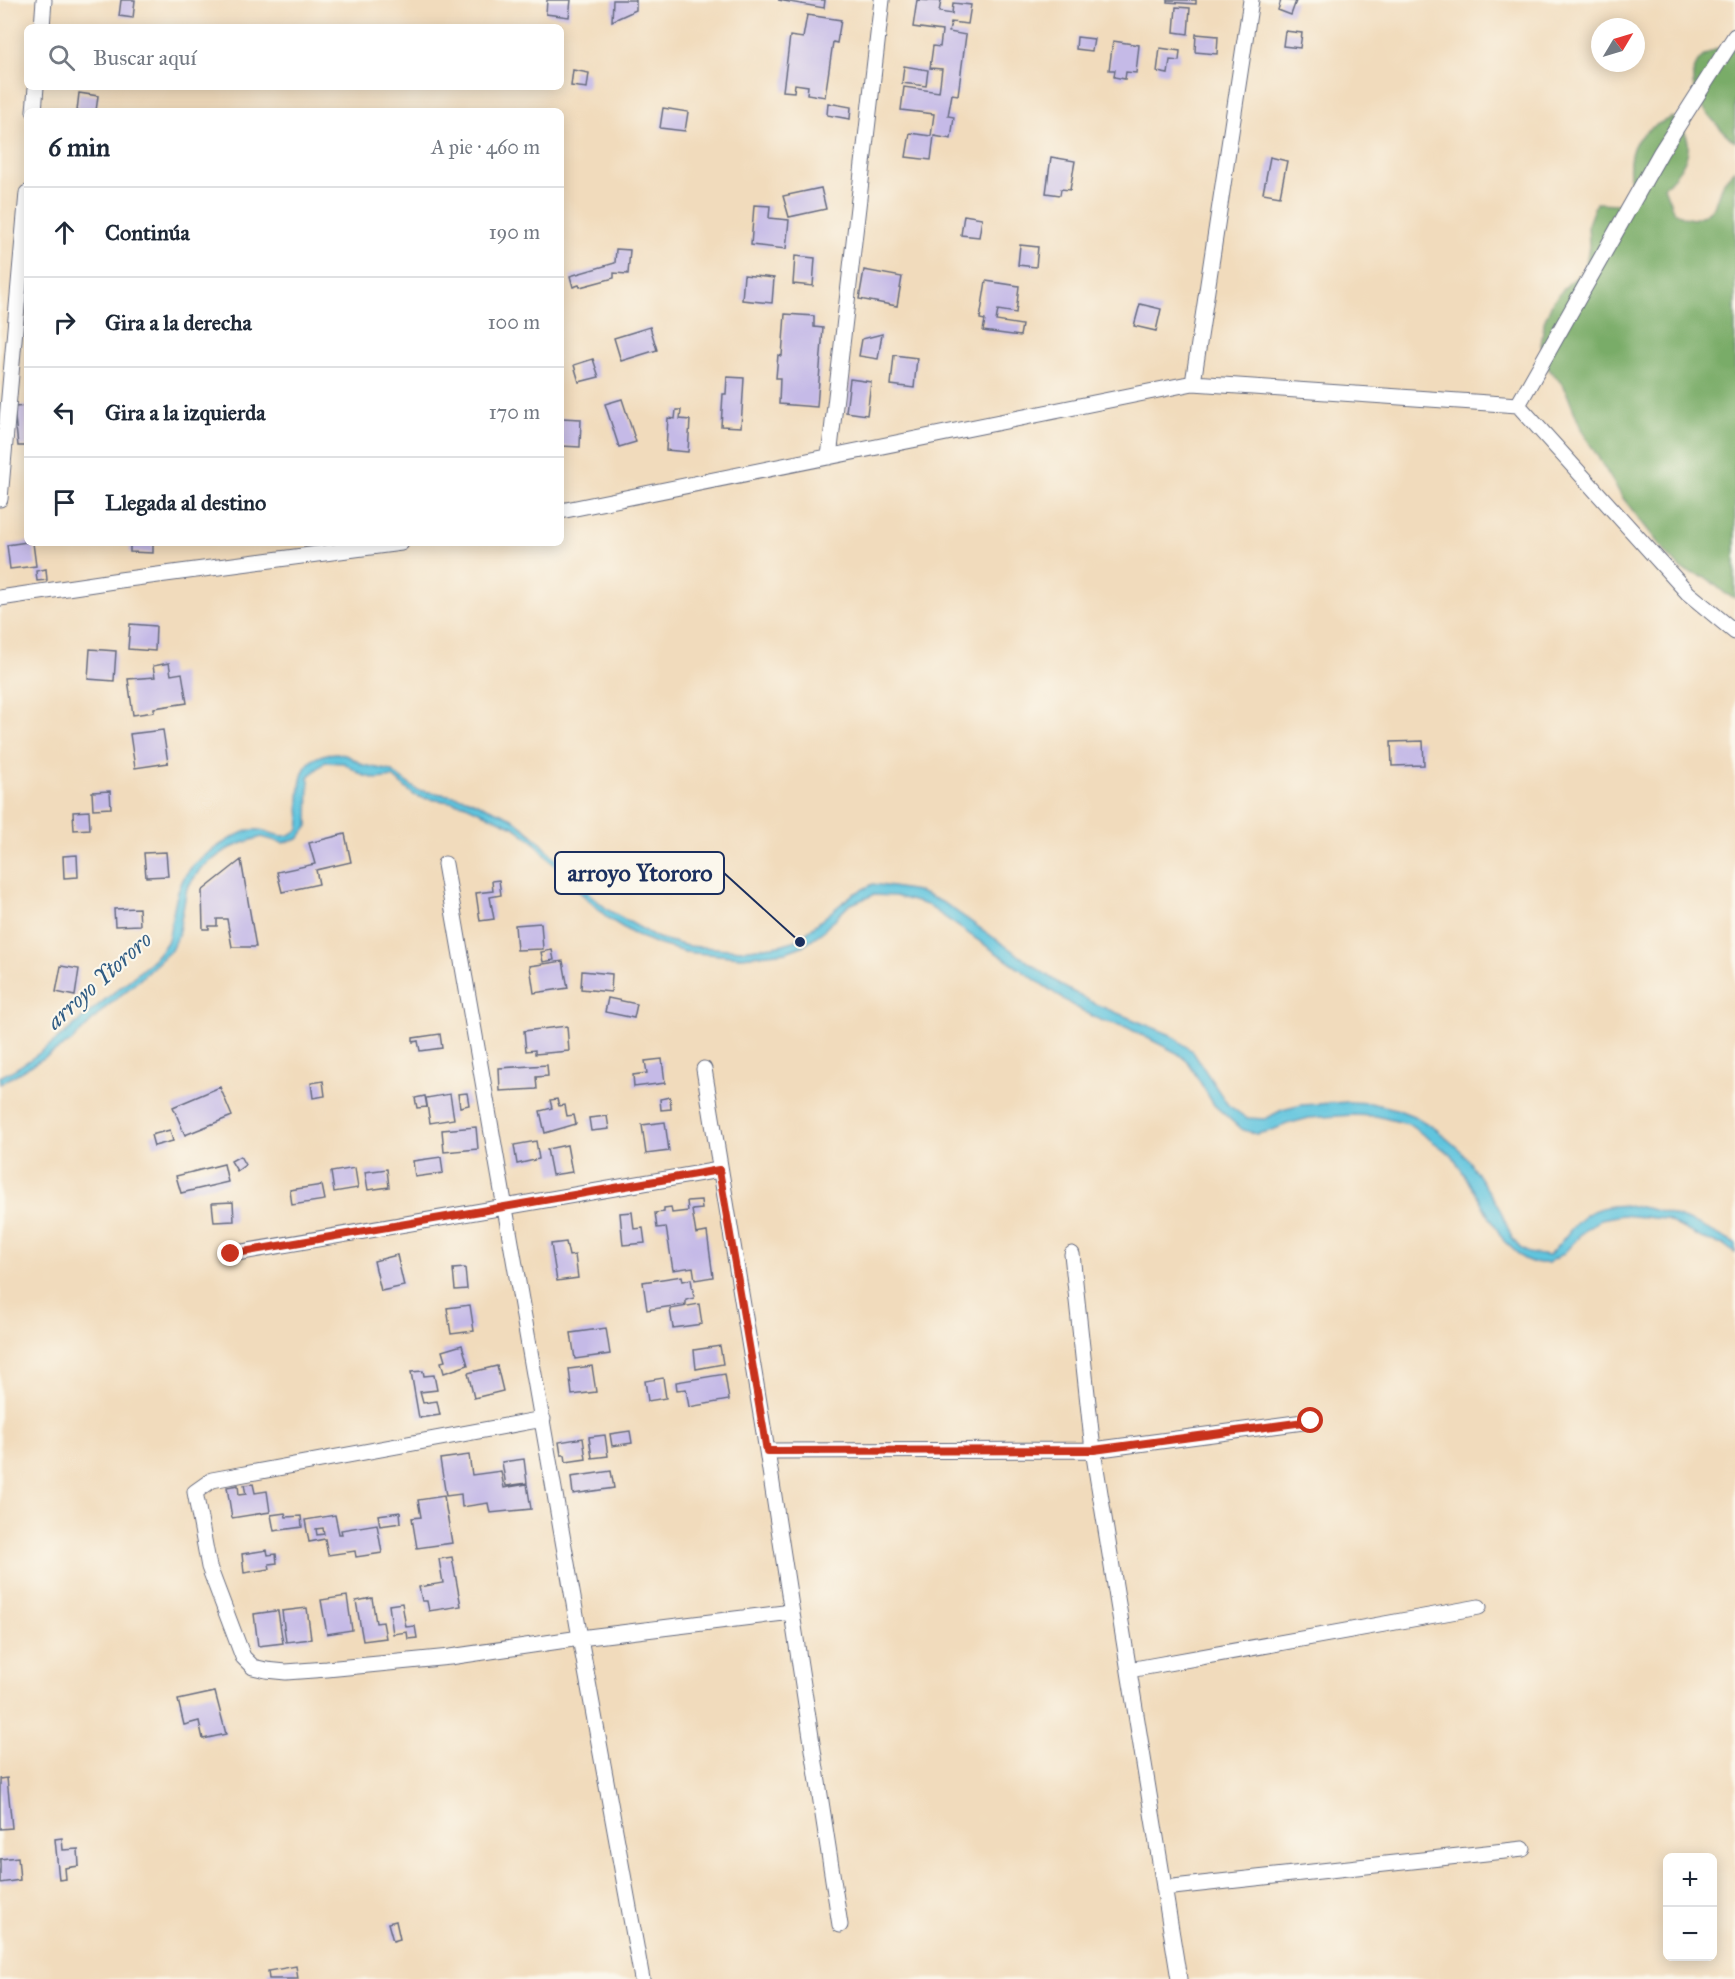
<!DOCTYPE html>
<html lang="es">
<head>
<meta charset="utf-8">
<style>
	:root { --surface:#fff; --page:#f6f6f7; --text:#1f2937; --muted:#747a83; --line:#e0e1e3 }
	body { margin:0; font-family:"IM FELL Great Primer",serif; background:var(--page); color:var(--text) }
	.controls { position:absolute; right:18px; bottom:18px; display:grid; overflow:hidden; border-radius:9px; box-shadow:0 3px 15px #0003 }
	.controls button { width:54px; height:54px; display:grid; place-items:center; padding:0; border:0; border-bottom:2px solid var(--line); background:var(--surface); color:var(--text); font:30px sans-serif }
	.compass { position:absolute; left:1591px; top:18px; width:54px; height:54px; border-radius:50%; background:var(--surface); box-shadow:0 3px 15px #0003; rotate:52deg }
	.stop { position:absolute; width:18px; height:18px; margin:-14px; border:4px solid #c8321e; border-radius:50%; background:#fff }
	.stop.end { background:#c8321e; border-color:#fff; box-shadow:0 2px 6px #0008 }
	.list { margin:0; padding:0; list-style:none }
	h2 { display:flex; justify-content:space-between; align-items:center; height:78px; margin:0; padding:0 24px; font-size:26px }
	h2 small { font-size:20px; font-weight:400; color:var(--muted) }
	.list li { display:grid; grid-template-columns:39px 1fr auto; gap:18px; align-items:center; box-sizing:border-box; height:90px; padding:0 24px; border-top:2px solid var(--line) }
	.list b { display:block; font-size:22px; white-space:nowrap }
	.list em { font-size:20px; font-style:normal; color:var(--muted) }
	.icon { flex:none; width:33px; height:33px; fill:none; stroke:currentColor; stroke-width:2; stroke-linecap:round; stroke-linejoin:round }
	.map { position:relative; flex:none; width:1735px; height:1979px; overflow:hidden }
	.search { position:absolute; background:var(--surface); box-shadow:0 3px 15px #0003; left:24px; top:24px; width:540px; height:66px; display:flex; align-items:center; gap:15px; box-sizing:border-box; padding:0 21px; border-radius:9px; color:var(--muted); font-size:22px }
	.panel { position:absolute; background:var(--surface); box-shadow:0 3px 15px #0003; left:24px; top:108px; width:540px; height:438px; border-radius:9px }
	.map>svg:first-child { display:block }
	.forest { fill:#79ac68; stroke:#4a6e63; stroke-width:1.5 }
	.water { fill:#60c5de; stroke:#3e7a9e; stroke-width:1.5 }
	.building { fill:#c5bae7; fill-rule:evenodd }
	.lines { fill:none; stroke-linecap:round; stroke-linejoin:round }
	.street-casing { stroke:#666b7f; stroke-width:17 }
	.street { stroke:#fff; stroke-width:15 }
	.route { stroke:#c8321e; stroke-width:8 }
	.labels { text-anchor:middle; stroke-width:4.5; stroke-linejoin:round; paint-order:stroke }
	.water-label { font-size:24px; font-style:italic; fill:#305c84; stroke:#fbf7ec }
	.leader { fill:none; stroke:#1b2f5e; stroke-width:2 }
	.callout-dot { fill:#1b2f5e; stroke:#fbf7ec; stroke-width:2 }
	.callout { fill:#fbf7ec; stroke:#1b2f5e; stroke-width:2 }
	.callout-label { font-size:24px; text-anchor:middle; font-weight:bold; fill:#1b2f5e }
</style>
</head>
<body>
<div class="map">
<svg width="1735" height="1979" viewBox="0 0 1735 1979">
	<rect width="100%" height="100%" fill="#fbf7ec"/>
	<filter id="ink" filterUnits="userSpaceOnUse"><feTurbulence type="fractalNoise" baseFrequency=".0167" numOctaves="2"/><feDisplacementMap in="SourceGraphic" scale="12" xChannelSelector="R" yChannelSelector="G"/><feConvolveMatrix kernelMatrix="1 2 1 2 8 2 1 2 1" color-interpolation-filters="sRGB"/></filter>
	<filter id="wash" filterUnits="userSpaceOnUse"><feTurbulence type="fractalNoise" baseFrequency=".008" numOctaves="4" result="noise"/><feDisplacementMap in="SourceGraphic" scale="24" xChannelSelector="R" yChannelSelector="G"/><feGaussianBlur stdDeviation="1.35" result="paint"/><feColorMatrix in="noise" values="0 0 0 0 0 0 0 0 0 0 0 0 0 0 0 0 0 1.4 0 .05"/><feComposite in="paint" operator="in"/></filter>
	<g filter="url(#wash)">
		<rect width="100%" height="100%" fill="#f1dbbc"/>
		<path class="forest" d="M1726,47L1735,50V142C1724,133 1704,112 1698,99C1685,71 1698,52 1726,47Z
			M1673,117C1701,143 1686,166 1664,187L1673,210L1683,217L1693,219L1704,215L1714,207L1722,184L1735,169V598L1726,594L1708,579L1681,569L1666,553L1623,498L1582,431L1564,386L1548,368L1541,346L1544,322L1553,301L1568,284L1585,270L1589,246L1588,224L1596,203L1619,204L1631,186C1625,145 1637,132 1673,117Z"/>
		<path class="water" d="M337,753L348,756L363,765L391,771L417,790L466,798L512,818L538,840L585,890L608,910L658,938L687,946L742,950L780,945L797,940L852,895L873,884L917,891L944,903L1064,987L1095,1004L1171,1035L1193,1052L1227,1104L1246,1118L1265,1119L1282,1110L1302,1105L1349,1102L1370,1103L1396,1109L1416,1117L1436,1129L1461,1151L1470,1163L1499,1207L1512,1238L1520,1248L1528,1253L1548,1256C1562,1244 1570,1226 1586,1215C1624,1189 1700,1223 1735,1244V1253L1724,1245L1707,1241L1665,1219L1622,1215L1601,1219L1586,1229L1563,1254L1548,1263H1534L1524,1259L1504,1241L1453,1156L1408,1124L1376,1116L1352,1115L1309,1118L1287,1124L1270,1131L1256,1134L1241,1129L1214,1105L1188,1062L1177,1053L1126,1027L1100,1020L1072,1005L927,905L895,896L873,895L849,905L822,932L802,946L786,952L742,957L685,952L657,944L632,933L609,919L571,884L534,842L514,827L464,804L423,798L414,795L393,777L377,779L362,775L344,763L325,762L309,776L308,826L298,839L283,843L262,837L248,841L228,849L201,868L187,888L178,936L171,950L139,980L104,1009L71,1042L0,1084V1077C41,1057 72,1026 107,998C127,981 153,964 167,942C170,935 170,927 172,919C175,900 180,875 197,862C207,853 239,831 252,830C272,828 280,845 299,829C301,821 299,813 299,805C299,775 303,754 337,753Z"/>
		<g id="blocks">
			<path class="building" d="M121,0H135L133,18L119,16Z
				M547,0H571L569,17L546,14Z
				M613,0H636V10L612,21Z
				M778,0H825L824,8Z
				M917,0L941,1L939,12L952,14L953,3L971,5L968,24L951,22L949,32L966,35L958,95L952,94L948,116L954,117L951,139L934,136L931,160L906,157L910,133L931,136L934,114L901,110L904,87L939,92L942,69L930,68L933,46L940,47L942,31L913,27Z
				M1167,0H1196V4L1167,2Z
				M1281,0L1296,1L1291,15L1278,10Z
				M1176,7L1190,8L1188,34L1174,32Z
				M807,15L841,20L837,43L833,42L825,97L807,94L808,86L795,84L794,92L783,91L790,36L803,38Z
				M1285,31L1302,33L1300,48L1283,46Z
				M1196,34L1218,36L1217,54L1195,52Z
				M1077,37L1094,39L1092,51L1076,49Z
				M1113,41L1139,45L1136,73L1126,72L1125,79L1114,77L1115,70H1109Z
				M1160,48L1180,51L1179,61L1170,60L1168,74L1157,72Z
				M904,66L928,70L926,86L902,83Z
				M573,70L589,73L587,88L571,86Z
				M79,93L98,96L96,111H77Z
				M828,103L851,107L850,119L827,115Z
				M663,108L688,112L685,131L660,128Z
				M1051,157L1075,161L1070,190L1061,189L1060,195L1046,193Z
				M1270,157L1287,161L1280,196L1263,193Z
				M821,188L826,209L789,217L783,196Z
				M754,205L770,206L769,218L789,220L786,249L751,245Z
				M964,215L982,218L979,237L961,235Z
				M1020,245L1038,247L1036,267L1018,265Z
				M616,249L630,250L628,274L614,273V278L580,287L579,285L573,287L570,276L615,263Z
				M795,256L815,258L813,286L793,284Z
				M864,270L902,277L897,306L859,299Z
				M744,275L774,278L772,303L742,300Z
				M986,281L1019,286L1016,313L998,310L996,321L1022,325L1020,336L983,331L985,320L980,319Z
				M1140,304L1161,309L1156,331L1134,326Z
				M785,314L814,316V327L823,328L817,407L779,404L780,378H776L778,355L782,356Z
				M650,327L657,350L621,361L614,338Z
				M882,334L878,359L859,356L862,339Z
				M894,355L917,358L914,388L891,385Z
				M593,359L599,377L579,382L574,365Z
				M727,377L744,378L741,427L721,426L723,394H726Z
				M850,379L871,382L867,415L846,412Z
				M622,399L636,442L619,447L605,404Z
				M27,406V446H18L14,407Z
				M676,410H681L680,419L690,420L688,452L666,450L668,418L675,419Z
				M561,418L581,419L580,447L561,446Z
				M27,542L33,543L36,566L10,569L7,545Z
				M130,543H153V553L130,552Z
				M46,569L47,580L37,581L36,571Z
				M130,624L156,626L155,651L128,649Z
				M90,649L116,651L114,681L88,679Z
				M169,663L171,675L182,673L187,703L154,708V712L133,715L128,679L155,677L153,666Z
				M163,730L168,763L135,768L130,734Z
				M1423,741L1424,765L1392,766L1391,742Z
				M110,791L111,808L93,809L92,792Z
				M89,811L90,829L74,830L73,812Z
				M345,834L351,862L316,870L319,884L282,892L277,872L315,864L309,843Z
				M166,852L168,876L146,877L144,853Z
				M77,855L78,877L64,878L63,856Z
				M241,860L256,947H232L227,919H217V926H209V929H203L202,891Z
				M499,880L501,895L490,897L494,919L480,921L476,893L493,891L492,881Z
				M139,908L140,925L115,926L114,909Z
				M541,923L543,949L517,950L515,925Z
				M552,950L554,960L543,962L541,952Z
				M563,961L568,988L534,993L530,966Z
				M61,966L79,969L75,996L56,992Z
				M582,971L612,974L611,992L581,989Z
				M608,998L637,1004L634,1018L605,1012Z
				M567,1026L569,1051L535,1054V1050L526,1051L524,1031Z
				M440,1034L442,1048L420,1051L418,1041L413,1042V1038Z
				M662,1059L665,1083L634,1087L633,1075L647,1073L645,1061Z
				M547,1065L548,1076L536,1077L537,1089L500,1091L499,1068Z
				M323,1081L325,1096L313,1098L311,1083Z
				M220,1087L232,1116L185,1135L173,1107Z
				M467,1093L469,1105L460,1107L458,1094Z
				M450,1094L454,1119L430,1123L426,1098Z
				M425,1096L427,1107L417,1108L415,1098Z
				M670,1097L671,1109L661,1110L660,1099Z
				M557,1099L559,1106L565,1105L567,1116L574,1115L576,1124L545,1133L540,1111L552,1108L550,1100Z
				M607,1116L609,1129L591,1131L589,1118Z
				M665,1122L669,1151L646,1154L642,1125Z
				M476,1127L478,1149L444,1152L442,1130Z
				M170,1130L173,1141L154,1146L151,1135Z
				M536,1141L539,1159L517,1164L514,1145Z
				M567,1145L572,1172L552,1175L547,1149Z
				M240,1156L245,1165L237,1171L231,1161Z
				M441,1157L443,1173L415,1177L413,1161Z
				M224,1164L228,1182L181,1193L176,1176Z
				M355,1168L358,1188L334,1192L331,1172Z
				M387,1169L389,1187L368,1190L365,1172Z
				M322,1185L325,1200L292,1205L290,1190Z
				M701,1200L702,1209L692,1210L696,1234L707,1232L713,1277L695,1280L693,1267L673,1270L666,1227L657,1228L655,1213L664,1212V1208L671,1207L672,1213L688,1211L687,1201Z
				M233,1202L234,1221L214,1222L212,1203Z
				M632,1212L634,1229L643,1228L645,1243L623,1245L620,1213Z
				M566,1242L569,1256L575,1255L578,1278L557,1281L551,1244Z
				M397,1255L404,1286L381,1291L374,1261Z
				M465,1268L467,1289L455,1290L453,1269Z
				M682,1276L683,1281L691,1279L694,1298L686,1300V1304L647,1310L643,1282Z
				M699,1304L702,1324L673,1328L670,1309Z
				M470,1305L474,1331L451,1334L447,1308Z
				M606,1328L610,1354L575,1359L571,1333Z
				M462,1345L468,1365L444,1373L441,1362L445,1361L442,1351Z
				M720,1346L723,1364L696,1369L694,1350Z
				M497,1366L503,1391L474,1398L468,1373Z
				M592,1366L596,1392L572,1395L569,1369Z
				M423,1371L424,1376L434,1375L437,1390L420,1392L423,1403L437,1401L440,1415L419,1418L411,1372Z
				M725,1374L729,1400L689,1407L686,1389L677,1390L676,1382Z
				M663,1378L666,1398L648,1401L645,1381Z
				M630,1431L632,1443L612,1446L610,1434Z
				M605,1435L608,1456L592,1458L589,1437Z
				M583,1438L586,1459L566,1462L565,1455H561L559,1442Z
				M469,1455L472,1475L501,1471L504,1488L527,1484L531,1509L490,1513L488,1503L462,1507L461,1494L446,1496L440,1459Z
				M524,1459L527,1483L506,1486L502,1462Z
				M611,1471L614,1488L573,1494L571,1477Z
				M253,1484L255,1493L267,1491L270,1512L232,1518L227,1487L238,1485L239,1495L246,1494L244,1485Z
				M444,1496L452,1543L417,1548L412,1518L421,1517L418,1500Z
				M400,1512L401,1523L380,1526L378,1515Z
				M285,1513L286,1517L301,1516L302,1527L274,1531L271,1515Z
				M335,1515L339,1534H342L341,1530L377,1524L382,1553L356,1557L355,1551L328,1555L325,1539L309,1542L305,1520ZM323,1528L324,1534L317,1535L316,1529Z
				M267,1550L268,1555L276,1554L277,1563L269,1564L270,1569L244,1573L242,1554Z
				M452,1557L461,1606L429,1611L427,1601H422L419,1587L443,1583L439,1559Z
				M347,1596L352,1630L327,1634L321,1600Z
				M372,1598L376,1623L383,1622L386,1638L363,1641L356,1601Z
				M402,1603L406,1627L415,1626L417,1638L408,1639L407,1632L393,1634L389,1605Z
				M307,1608L311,1639L286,1642L282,1611Z
				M275,1611H278L283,1643L258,1646L254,1614Z
				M215,1692L226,1734L203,1739L199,1721L184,1725L178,1700Z
				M7,1778L12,1828L0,1829V1779Z
				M62,1838L63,1850L78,1849L79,1866L65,1868L66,1879L59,1880L55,1839Z
				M18,1857L20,1880L0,1883V1859Z
				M396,1921L400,1939L393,1941L388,1923Z
				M296,1966L298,1979H269L268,1971Z"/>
		</g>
	</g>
	<g filter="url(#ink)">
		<use href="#blocks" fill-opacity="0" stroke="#666b7f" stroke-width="1.5"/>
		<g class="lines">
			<defs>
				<path id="street" d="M42,27L44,0
					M34,111L36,87
					M1193,383L1251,0
					M1518,405L1661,152L1735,36
					M829,457L882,0
					M0,499L27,193
					M561,511L1193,383L1518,405L1688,593L1735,632
					M0,598L120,580L401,543
					M445,864L580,1638L642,1979
					M704,1069L767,1451L840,1925
					M231,1254L719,1170
					M1072,1254L1093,1450L1179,1979
					M543,1419L212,1480L195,1492L209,1567L243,1657L253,1667L266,1670L286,1672L327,1669L450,1657L580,1638L792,1612
					M767,1451L1093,1450L1311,1421
					M1129,1670L1479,1607
					M1164,1888L1523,1849"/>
			</defs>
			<use href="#street" class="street-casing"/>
			<use href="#street" class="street"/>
		</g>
	</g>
	<g class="lines" filter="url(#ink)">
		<path class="route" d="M231,1254L719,1170L767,1451L1094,1450L1311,1421"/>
	</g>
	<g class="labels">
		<g class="water-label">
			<text transform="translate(99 980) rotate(-42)" y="8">arroyo Ytororo</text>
		</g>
	</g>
	<path class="leader" d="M800 942L724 873"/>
	<circle class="callout-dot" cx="800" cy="942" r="6"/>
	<rect class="callout" x="555" y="852" width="169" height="42" rx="6"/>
	<g class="callout-label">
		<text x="640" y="881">arroyo Ytororo</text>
	</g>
</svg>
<div class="controls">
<button>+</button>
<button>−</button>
</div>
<svg class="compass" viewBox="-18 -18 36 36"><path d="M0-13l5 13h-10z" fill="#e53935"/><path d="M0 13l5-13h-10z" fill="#747a83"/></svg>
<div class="stop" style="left:1311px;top:1421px"></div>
<div class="stop end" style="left:231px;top:1254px"></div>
<div class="search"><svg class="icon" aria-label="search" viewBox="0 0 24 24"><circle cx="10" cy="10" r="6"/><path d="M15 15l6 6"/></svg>Buscar aquí</div>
<section class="panel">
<h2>6 min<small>A pie · 460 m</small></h2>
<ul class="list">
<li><svg class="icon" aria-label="ahead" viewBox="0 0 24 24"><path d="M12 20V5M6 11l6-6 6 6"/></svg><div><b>Continúa</b></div><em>190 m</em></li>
<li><svg class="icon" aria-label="right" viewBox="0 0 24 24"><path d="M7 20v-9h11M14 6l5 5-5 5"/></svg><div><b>Gira a la derecha</b></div><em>100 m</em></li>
<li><svg class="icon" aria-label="left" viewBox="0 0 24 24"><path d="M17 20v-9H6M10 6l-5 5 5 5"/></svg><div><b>Gira a la izquierda</b></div><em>170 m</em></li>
<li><svg class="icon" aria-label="arrive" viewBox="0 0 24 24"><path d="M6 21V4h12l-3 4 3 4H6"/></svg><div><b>Llegada al destino</b></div></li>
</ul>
</section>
</div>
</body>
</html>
